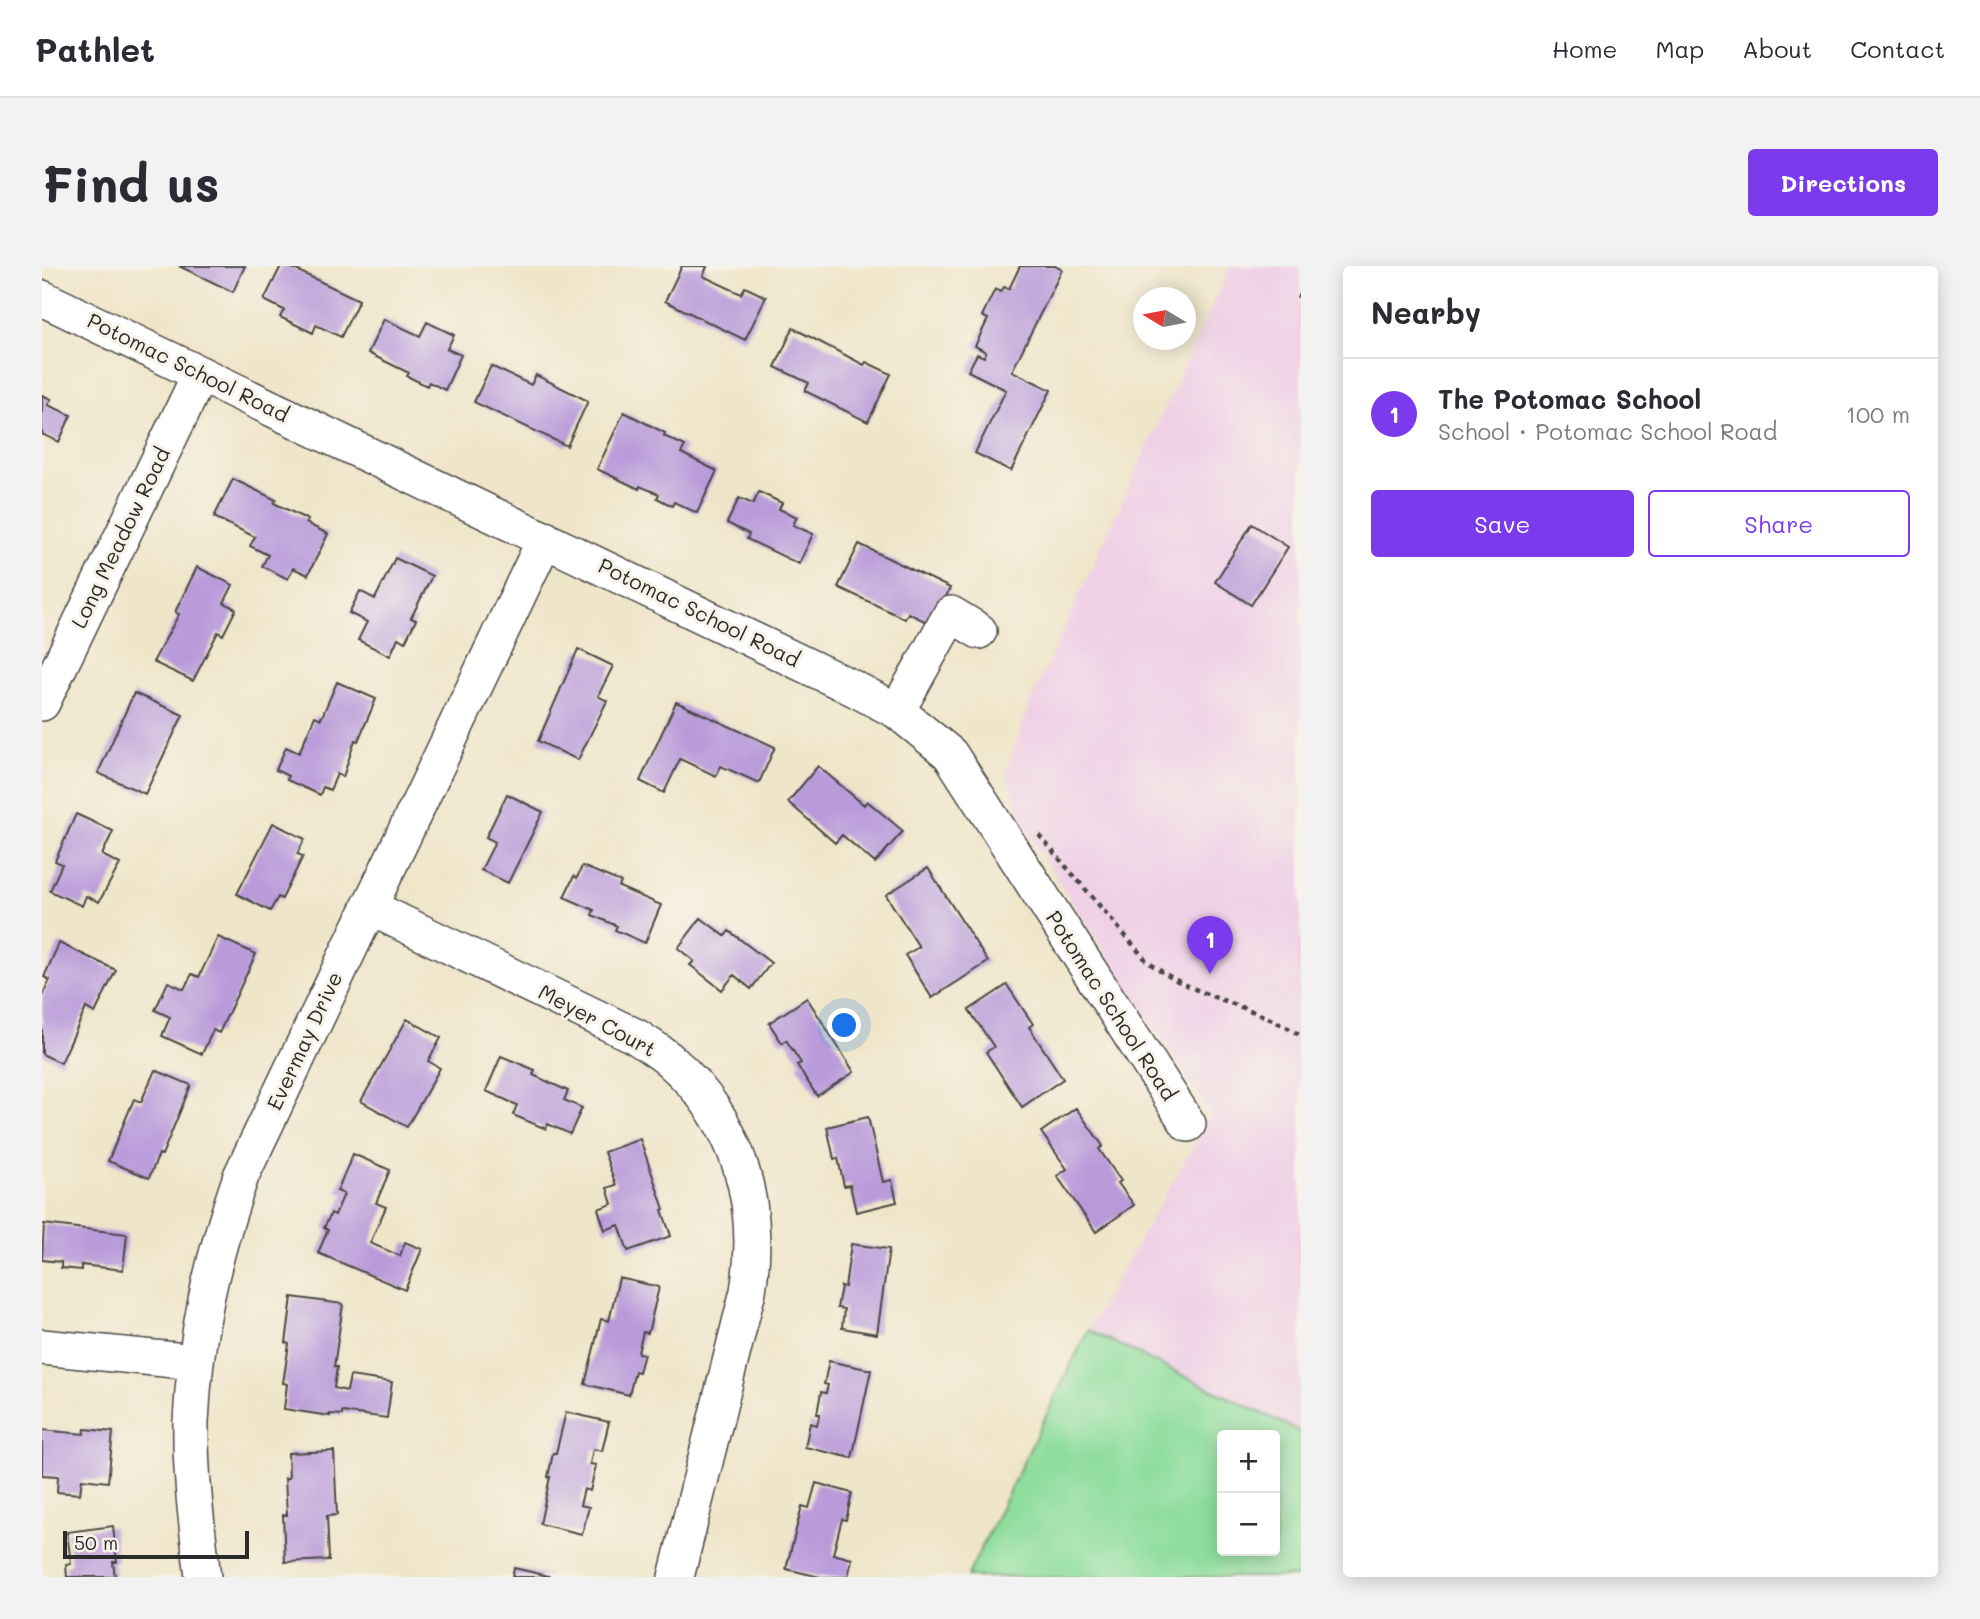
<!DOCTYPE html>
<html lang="en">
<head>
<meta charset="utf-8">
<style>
	:root { --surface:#fff; --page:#f2f2f3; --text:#2b2b33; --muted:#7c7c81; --line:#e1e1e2; --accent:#7c3aed }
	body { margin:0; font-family:Mali,sans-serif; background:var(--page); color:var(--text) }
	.controls { position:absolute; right:21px; bottom:21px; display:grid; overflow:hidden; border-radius:7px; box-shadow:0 4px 18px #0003 }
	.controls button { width:63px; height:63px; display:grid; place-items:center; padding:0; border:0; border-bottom:2px solid var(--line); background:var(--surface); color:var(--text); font:35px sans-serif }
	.compass { position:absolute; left:1091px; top:21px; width:63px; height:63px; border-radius:50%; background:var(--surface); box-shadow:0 4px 18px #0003; rotate:280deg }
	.scale { position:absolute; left:21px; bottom:18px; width:186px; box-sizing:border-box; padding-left:7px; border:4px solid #2b2b2b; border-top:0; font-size:19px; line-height:24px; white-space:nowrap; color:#2b2b2b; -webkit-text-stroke:5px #f7f3e8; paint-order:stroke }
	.you { position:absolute; left:803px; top:760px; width:24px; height:24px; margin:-18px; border:5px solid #fff; border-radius:50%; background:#1a73e8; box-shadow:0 0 0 10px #1a73e833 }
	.badge { display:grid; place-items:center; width:46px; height:46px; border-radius:50%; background:var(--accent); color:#fff; font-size:23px; font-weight:700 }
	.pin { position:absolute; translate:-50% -58px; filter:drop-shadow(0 2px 4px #0008) }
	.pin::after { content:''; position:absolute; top:37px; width:24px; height:21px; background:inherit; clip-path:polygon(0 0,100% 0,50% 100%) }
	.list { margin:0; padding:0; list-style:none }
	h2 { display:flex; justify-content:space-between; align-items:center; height:91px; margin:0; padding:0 28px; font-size:30px }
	h2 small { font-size:23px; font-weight:400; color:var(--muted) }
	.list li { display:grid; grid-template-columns:46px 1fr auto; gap:21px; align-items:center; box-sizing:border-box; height:112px; padding:0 28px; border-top:2px solid var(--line) }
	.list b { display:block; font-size:26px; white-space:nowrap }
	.list p { margin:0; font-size:23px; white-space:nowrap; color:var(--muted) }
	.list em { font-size:23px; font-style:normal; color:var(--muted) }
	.actions { display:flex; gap:14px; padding:21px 28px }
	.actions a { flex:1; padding:16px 0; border:2px solid var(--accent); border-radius:7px; text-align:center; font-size:24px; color:var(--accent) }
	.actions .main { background:var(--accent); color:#fff }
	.map { position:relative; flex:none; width:1259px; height:1311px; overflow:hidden; border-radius:7px }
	header { display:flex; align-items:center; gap:42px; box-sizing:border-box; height:98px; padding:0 35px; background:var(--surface); border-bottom:2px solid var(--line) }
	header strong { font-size:33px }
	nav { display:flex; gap:38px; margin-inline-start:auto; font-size:24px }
	.intro { display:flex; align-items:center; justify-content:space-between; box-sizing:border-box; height:168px; padding:0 42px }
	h1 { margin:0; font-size:49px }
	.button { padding:18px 32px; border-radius:7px; background:var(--accent); color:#fff; font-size:24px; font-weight:700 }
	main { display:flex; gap:42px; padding:0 42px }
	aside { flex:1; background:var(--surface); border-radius:7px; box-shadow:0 4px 18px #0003 }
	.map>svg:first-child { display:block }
	.built { fill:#efd0e6; fill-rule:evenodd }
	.pitch { fill:#8ede9d; stroke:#5c8464; stroke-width:2; fill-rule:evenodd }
	.building { fill:#ba9bda }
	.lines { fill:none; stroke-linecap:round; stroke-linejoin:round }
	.minor-casing { stroke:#484743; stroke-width:38 }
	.path { stroke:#484743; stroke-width:4.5; stroke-dasharray:5 5; stroke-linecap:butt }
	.minor { stroke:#fff; stroke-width:35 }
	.labels { text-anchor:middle; stroke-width:6; stroke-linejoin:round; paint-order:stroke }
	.street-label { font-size:21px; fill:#2b2b2b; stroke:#f7f3e8 }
</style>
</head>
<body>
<header>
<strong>Pathlet</strong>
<nav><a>Home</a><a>Map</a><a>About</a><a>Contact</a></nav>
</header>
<div class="intro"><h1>Find us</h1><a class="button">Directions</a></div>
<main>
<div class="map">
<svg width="1259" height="1311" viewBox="0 0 1259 1311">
	<rect width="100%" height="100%" fill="#f7f3e8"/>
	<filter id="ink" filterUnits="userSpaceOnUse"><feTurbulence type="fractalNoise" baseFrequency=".0143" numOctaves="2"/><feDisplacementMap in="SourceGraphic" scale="14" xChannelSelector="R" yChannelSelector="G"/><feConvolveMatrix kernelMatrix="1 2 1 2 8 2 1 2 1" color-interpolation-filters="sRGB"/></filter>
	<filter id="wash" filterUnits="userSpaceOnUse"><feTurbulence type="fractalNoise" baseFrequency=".00686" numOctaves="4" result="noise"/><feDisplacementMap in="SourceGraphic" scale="28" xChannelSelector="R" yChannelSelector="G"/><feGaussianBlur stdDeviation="1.57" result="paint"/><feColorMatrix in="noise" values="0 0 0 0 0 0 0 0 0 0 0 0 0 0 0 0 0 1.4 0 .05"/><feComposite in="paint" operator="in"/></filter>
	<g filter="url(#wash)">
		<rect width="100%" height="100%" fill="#efe5c9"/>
		<path class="built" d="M1188,0H1259V1311H925L1046,1064L1169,849L986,568L964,506L988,437ZM1180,1169H1233V1285H1180Z"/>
		<path class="pitch" d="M1046,1064L1259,1166V1311H925ZM1180,1169H1233V1285H1180Z"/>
		<g id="blocks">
			<path class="building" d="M137,0H203L191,26Z
				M239,0H246L317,34L299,71L274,59L271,67L238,51L242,44L222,34Z
				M640,0H662L665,1L661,10L699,28L703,21L724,31L703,74L623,35Z
				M978,0H1013L1020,4L970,105L1009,124L969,205L933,187L964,124L926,105L935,88L942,91L944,86L933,80L946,53L940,50L953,23L959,26L962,21L967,23Z
				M342,53L378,70L385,56L412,69L405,83L419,89L403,124L387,116L385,120L365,110L367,107L326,87Z
				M751,62L822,99L824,96L849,108L826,156L763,125L767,117L733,101Z
				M449,100L489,119L494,109L546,135L525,180L432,136Z
				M0,129L9,133L6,139L29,149L17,176L0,168Z
				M582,146L623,167L622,170L643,180L639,187L675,205L655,247L632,236L630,240L615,232L617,228L598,220L597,223L555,203Z
				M191,213L234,234L232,237L266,254L264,257L286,268L266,309L251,302L246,313L220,300L226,289L208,280L213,271L172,251Z
				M717,226L740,237L737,243L755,251L751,259L771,268L757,298L705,273L707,268L685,257L697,232L711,238Z
				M1210,258L1246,281L1209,339L1173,316Z
				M817,278L908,322L891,359L866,347L863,353L796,321Z
				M353,292L390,310L369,352L374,354L363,376L356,372L348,390L316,374L325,356L307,347L318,325L333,333Z
				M155,301L191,319L182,337L194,343L181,369L176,366L151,415L111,396L137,348L133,346Z
				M536,383L571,400L556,430L565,435L536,494L496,475Z
				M295,416L334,433L316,475L313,474L301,511L295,508L288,524L281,521L278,529L245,514L246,510L234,504L244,481L257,487L273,450L279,453Z
				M92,427L141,449L103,528L56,507Z
				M634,436L733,481L717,517L679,500L674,510L638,493L622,527L598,515Z
				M776,500L822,539L825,535L861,565L833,597L800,569L793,577L746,536Z
				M465,528L501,546L466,617L439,604L453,576L444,571Z
				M34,548L71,565L60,589L78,598L57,636L44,630L40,640L8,625L20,598L13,595Z
				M231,557L263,573L255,588L261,590L240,633L236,631L228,645L195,628Z
				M540,600L579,616L577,621L619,639L603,677L573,664L575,660L550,649L552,644L522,631L532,610L535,612Z
				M886,602L946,696L890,732L863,689L877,681L844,629Z
				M659,652L683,670L687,665L729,697L709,723L692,709L680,724L648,699L652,695L636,682Z
				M176,671L214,688L177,767L171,764L160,788L120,770L128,751L113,744L126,716L142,723L150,708L157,711Z
				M17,677L74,704L53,747L44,742L19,797L0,788V730L8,714L2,711Z
				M965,719L991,758L987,761L1021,813L980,841L944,786L952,781L927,744Z
				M765,732L812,806L775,830L755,799L759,797L744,774L740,777L727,757Z
				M365,753L399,772L386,795L398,802L365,861L319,835Z
				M459,790L493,804L491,809L526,825L522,834L540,842L528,868L506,858L504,863L471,849L475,839L444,825Z
				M113,804L149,819L120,889L117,888L107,912L66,895L92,833L99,836Z
				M1034,842L1061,880L1057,883L1079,915L1076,917L1092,939L1054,966L1015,910L1025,903L999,866Z
				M826,851L841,916L850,914L855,936L814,946L808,919L802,920L796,892L792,893L785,861Z
				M598,873L622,943L620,944L629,970L586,985L577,959L563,964L556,943L570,938L565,922L574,919L562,886Z
				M311,888L348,904L334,937L344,941L328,977L358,990L363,976L380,983L363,1024L276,987L286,964L282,962L289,947L293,949L302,928L295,925Z
				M2,958L85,968L81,1004L39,999V1004L19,1002V996L0,994Z
				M809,978L847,983L835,1068L800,1062L802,1043L795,1042L799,1020L803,1021Z
				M577,1012L617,1021L606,1067L601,1066L596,1087L602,1088L597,1106L593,1105L587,1129L543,1118L559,1053L567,1055Z
				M250,1031L301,1038L292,1101H295L292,1122L305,1125L308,1110L350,1116L345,1152L300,1146V1149L288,1148V1150L242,1143L245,1118L241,1117L247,1078L244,1077Z
				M787,1095L829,1104L810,1192L763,1181L768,1157L775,1159L778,1148H775L779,1126L784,1127L786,1119L782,1118Z
				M524,1146L567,1156L560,1185L551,1183L548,1198L554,1199L548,1225L542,1223L538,1239L547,1241L540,1268L498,1258L508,1211H506L511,1187H514Z
				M43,1163L71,1166L66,1216L40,1213L38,1228L15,1226L16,1210L0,1209V1164L42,1168Z
				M292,1185L295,1249L285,1250L287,1294L243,1296L241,1249H245L243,1212H247L246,1187Z
				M774,1217L810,1227L804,1254L800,1253L791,1288L810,1293L806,1311H778L744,1303L760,1240L767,1242Z
				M71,1260L75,1296H71L73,1311H25L24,1299L29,1298L25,1266Z
				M472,1302L507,1310V1311H470Z"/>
		</g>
	</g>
	<g filter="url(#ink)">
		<use href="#blocks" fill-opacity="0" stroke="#484743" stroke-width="2"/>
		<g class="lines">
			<defs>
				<path id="minor" d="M0,32L811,422L855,445L908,488L1146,858
					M0,437L158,108
					M855,445L909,348L937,365
					M327,641L595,771C606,779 619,786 630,796C697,856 720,937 706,1025L634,1311
					M0,1081L153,1096
					M161,1311C155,1260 148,1208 149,1156C153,1068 170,993 199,910L503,273"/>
			</defs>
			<use href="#minor" class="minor-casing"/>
			<path class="path" d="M1255,29L1259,31
				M997,569L1104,694C1149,732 1210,737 1259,770"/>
			<use href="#minor" class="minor"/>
		</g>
	</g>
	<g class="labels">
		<g class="street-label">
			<text transform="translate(146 102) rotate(26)" y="7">Potomac School Road</text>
			<text transform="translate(79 272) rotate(-64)" y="7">Long Meadow Road</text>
			<text transform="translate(657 347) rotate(26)" y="7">Potomac School Road</text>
			<text transform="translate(1069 740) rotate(57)" y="7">Potomac School Road</text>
			<text transform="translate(555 755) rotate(28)" y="7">Meyer Court</text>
			<text transform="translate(263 775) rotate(-65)" y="7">Evermay Drive</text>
		</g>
	</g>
</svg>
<div class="controls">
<button>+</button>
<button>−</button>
</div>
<svg class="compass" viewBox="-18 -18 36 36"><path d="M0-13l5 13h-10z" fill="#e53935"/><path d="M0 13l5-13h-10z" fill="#7c7c81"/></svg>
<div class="scale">50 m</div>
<div class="you"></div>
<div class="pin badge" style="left:1168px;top:708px">1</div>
</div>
<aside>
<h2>Nearby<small></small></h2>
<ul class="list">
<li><span class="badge">1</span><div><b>The Potomac School</b><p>School · Potomac School Road</p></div><em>100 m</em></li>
</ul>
<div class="actions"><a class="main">Save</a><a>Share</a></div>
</aside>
</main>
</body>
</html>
